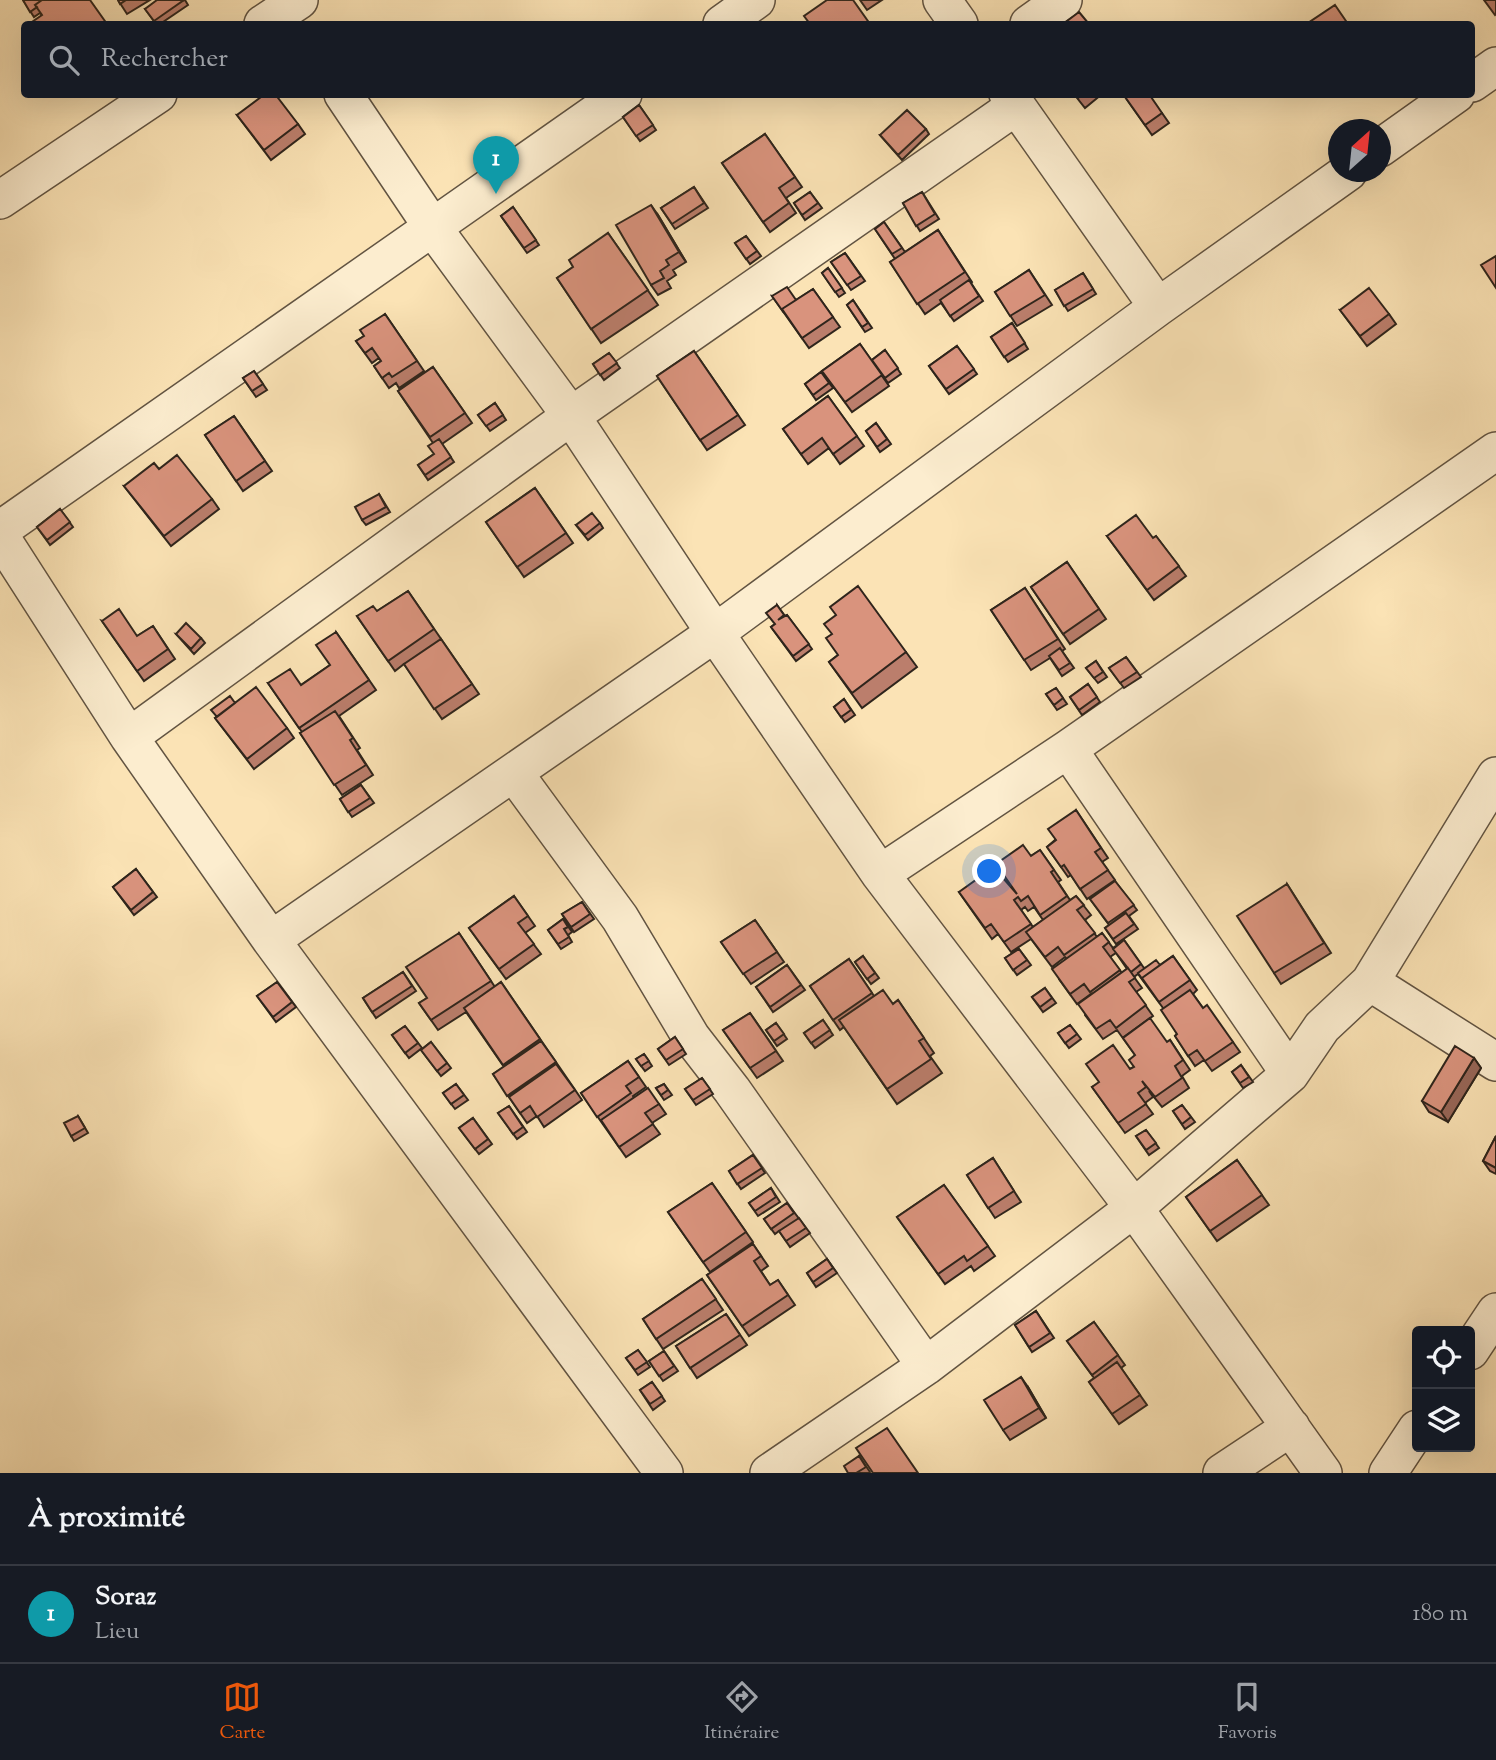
<!DOCTYPE html>
<html lang="fr">
<head>
<meta charset="utf-8">
<style>
	:root { --surface:#171b24; --page:#20242c; --text:#f1f3f6; --muted:#9ea1a6; --line:#363941; --accent:#ea580c }
	body { margin:0; font-family:"Sorts Mill Goudy",serif; background:var(--page); color:var(--text) }
	.controls { position:absolute; right:21px; bottom:21px; display:grid; overflow:hidden; border-radius:7px; box-shadow:0 7px 28px #0002 }
	.controls button { width:63px; height:63px; display:grid; place-items:center; padding:0; border:0; border-bottom:2px solid var(--line); background:var(--surface); color:var(--text); font:35px sans-serif }
	.compass { position:absolute; left:1328px; top:119px; width:63px; height:63px; border-radius:50%; background:var(--surface); box-shadow:0 7px 28px #0002; rotate:27deg }
	.you { position:absolute; left:990px; top:872px; width:24px; height:24px; margin:-18px; border:5px solid #fff; border-radius:50%; background:#1a73e8; box-shadow:0 0 0 10px #1a73e833 }
	.badge { display:grid; place-items:center; width:46px; height:46px; border-radius:50%; background:var(--accent); color:#fff; font-size:23px; font-weight:700 }
	.pin { position:absolute; translate:-50% -58px; filter:drop-shadow(0 2px 4px #0008) }
	.pin::after { content:''; position:absolute; top:37px; width:24px; height:21px; background:inherit; clip-path:polygon(0 0,100% 0,50% 100%) }
	.list { margin:0; padding:0; list-style:none }
	h2 { display:flex; justify-content:space-between; align-items:center; height:91px; margin:0; padding:0 28px; font-size:30px }
	h2 small { font-size:23px; font-weight:400; color:var(--muted) }
	.list li { display:grid; grid-template-columns:46px 1fr auto; gap:21px; align-items:center; box-sizing:border-box; height:98px; padding:0 28px; border-top:2px solid var(--line) }
	.list b { display:block; font-size:26px; white-space:nowrap }
	.list p { margin:0; font-size:23px; white-space:nowrap; color:var(--muted) }
	.list em { font-size:23px; font-style:normal; color:var(--muted) }
	.icon { flex:none; width:38px; height:38px; fill:none; stroke:currentColor; stroke-width:2; stroke-linecap:round; stroke-linejoin:round }
	.map { position:relative; flex:none; width:1496px; height:1473px; overflow:hidden }
	.search { position:absolute; background:var(--surface); box-shadow:0 7px 28px #0002; left:21px; right:21px; top:21px; height:77px; display:flex; align-items:center; gap:18px; box-sizing:border-box; padding:0 24px; border-radius:7px; color:var(--muted); font-size:26px }
	.sheet { height:189px; background:var(--surface) }
	nav { display:flex; justify-content:space-around; align-items:center; box-sizing:border-box; height:98px; border-top:2px solid var(--line); background:var(--surface); font-size:19px; color:var(--muted) }
	nav a { display:grid; justify-items:center; gap:4px }
	nav .on { color:var(--accent) }
	.map>svg:first-child { display:block }
	.lines { fill:none; stroke-linecap:round; stroke-linejoin:round }
	.street-casing { stroke:#625442; stroke-width:40 }
	.street { stroke:#fcedcf; stroke-width:37 }
	.wall { fill:#bb7e6c; stroke:#2f251c; stroke-width:2; fill-rule:evenodd }
	.shaded-wall { fill:#986758; stroke:#2f251c; stroke-width:2 }
	.building { fill:#d9937d; stroke:#2f251c; stroke-width:2 }
</style>
</head>
<body>
<div class="map">
<svg width="1496" height="1473" viewBox="0 0 1496 1473">
	<rect width="100%" height="100%" fill="#fbe3b5"/>
	<filter id="stains"><feTurbulence type="fractalNoise" baseFrequency=".00286" numOctaves="4"/><feColorMatrix values="0 0 0 0 .2 0 0 0 0 .09 0 0 0 0 .02 0 0 0 .5 -.17"/></filter>
	<radialGradient id="worn" r=".72"><stop offset=".6" stop-color="#630" stop-opacity="0"/><stop offset="1" stop-color="#630" stop-opacity=".3"/></radialGradient>
	<g class="lines">
		<defs>
			<path id="street" d="M942,0L959,24
				M263,24L299,0
				M722,24L756,0
				M1029,24L1063,0
				M1472,83L1496,66
				M343,94L433,228L571,416L715,633L880,874L1134,1208L1323,1473
				M1008,94L1158,307
				M1380,148L1456,94
				M0,200L158,94
				M0,530L623,94
				M0,536L129,737L271,940L664,1473
				M129,737L571,416L1016,106
				M1068,749L1290,1074
				M514,773L620,918L691,1037L732,1090L926,1366
				M880,874L1068,749L1496,451
				M271,940L715,633L1158,307L1348,172
				M1370,982L1496,1062
				M1470,1351L1496,1312
				M769,1473L926,1366L1134,1208L1290,1074L1322,1027L1370,982L1496,776
				M1222,1473L1291,1427
				M1388,1473L1417,1429"/>
		</defs>
		<use href="#street" class="street-casing"/>
		<use href="#street" class="street"/>
	</g>
	<path class="wall" d="M23,0H90L42,15L40,13L34,17Z
		M118,0H150L127,14Z
		M185,0L188,5L160,24H156L145,9Z
		M860,0H882L867,10Z
		M1484,0H1496V14L1495,15Z
		M1074,94H1102L1085,108Z
		M1123,94L1162,113L1169,123L1152,135Z
		M639,105L656,130L640,141L623,117Z
		M237,115L298,124L305,134L271,160Z
		M926,129L929,134L902,160L880,135Z
		M765,134L802,187L786,198L796,213L770,232L722,163Z
		M694,187L708,208L675,229L661,208Z
		M810,192L822,208L805,220L794,203Z
		M922,192L939,219L920,231L903,203Z
		M513,207L539,245L527,253L501,216Z
		M658,215L686,262L673,270L676,275L667,281L671,288L658,295L651,285Z
		M884,222L905,252L938,230L972,282L971,283L983,301L954,321L941,303L925,314L890,262L895,259L875,229Z
		M608,233L658,305L601,343L557,278L573,267Z
		M746,236L761,256L750,264L735,243Z
		M845,253L865,281L851,290L831,262Z
		M828,268L845,293L839,297L822,273Z
		M1029,270L1052,305L1017,326L995,292Z
		M1083,273L1096,294L1068,311L1055,290Z
		M813,289L840,327L809,348L772,296L796,300Z
		M853,300L872,328L865,332L847,305Z
		M1340,310L1389,314L1396,324L1367,346Z
		M385,314L424,371L399,388L396,383L389,388L374,366L381,361L379,358L372,363L356,341L364,336Z
		M1012,323L1028,349L1008,362L991,337Z
		M860,344L889,386L852,412L822,371Z
		M957,346L977,374L949,394L929,366Z
		M885,350L901,374L888,383L872,360Z
		M694,351L745,425L707,450L657,376Z
		M609,353L620,368L604,380L593,364Z
		M433,367L472,423L442,444L454,462L428,480L418,465L434,454L433,443L398,391Z
		M254,371L267,390L256,397L243,378Z
		M821,372L833,388L816,400L805,384Z
		M828,396L864,446L840,464L829,448L808,464L783,429Z
		M495,403L506,420L490,431L478,415Z
		M234,416L272,471L243,491L205,435Z
		M876,423L891,444L880,452L866,431Z
		M124,486L212,499L219,509L171,546Z
		M535,488L573,543L524,577L486,522Z
		M379,494L390,512L366,525L362,520Z
		M60,509L73,527L50,545L37,527Z
		M600,523L603,528L588,540L576,525Z
		M1107,536L1153,538L1156,536L1186,576L1154,600Z
		M1067,562L1106,619L1070,644L1031,587Z
		M1025,588L1065,649L1062,651L1074,668L1062,676L1050,658L1031,670L991,610Z
		M408,591L479,694L442,719L404,664L395,671L357,616L377,611Z
		M777,605L785,616L787,615L812,649L796,661L771,627L775,624Z
		M102,621L137,636L153,626L175,659L144,681Z
		M336,632L376,690L339,716L360,748L357,750L373,775L342,795L300,733L302,732L268,683L301,685L330,665Z
		M176,634L201,638L205,643L194,654Z
		M906,652L917,667L862,708L829,662L838,655Z
		M1126,657L1141,677L1124,688L1109,668Z
		M1096,661L1107,677L1098,683L1086,668Z
		M1088,684L1100,702L1082,715L1070,697Z
		M1056,688L1067,704L1057,710L1046,694Z
		M844,699L855,715L845,722L834,707Z
		M235,703L287,728L294,738L254,769L215,718Z
		M361,785L374,803L352,817L340,799Z
		M1076,810L1108,858L1102,862L1115,880L1087,899L1071,875L1068,877L1047,847L1055,840Z
		M1040,850L1061,880L1058,882L1070,900L1076,896L1091,915L1085,920L1097,937L1102,933L1113,948L1124,940L1144,968L1160,965L1173,956L1197,990L1193,994L1203,1008L1233,1042L1240,1052L1212,1071L1204,1060L1195,1066L1175,1036L1177,1034L1163,1008L1138,974L1134,977L1142,988L1136,992L1153,1016L1125,1036L1167,1042L1170,1040L1190,1070L1182,1076L1189,1088L1162,1107L1149,1091L1153,1097L1145,1103L1153,1114L1125,1133L1092,1087L1134,1067L1135,1055L1117,1030L1103,1039L1085,1015L1091,994L1077,1004L1059,979L1067,959L1065,957L1052,967L1031,939L1011,952L998,934L992,939L959,892L995,883L1017,894L1031,856ZM1025,907L1028,911L1034,907L1043,920L1033,927L1021,910ZM1116,953L1127,969L1122,973L1110,957Z
		M136,869L157,897L134,915L113,887Z
		M1115,881L1137,910L1129,916L1138,929L1116,944L1105,928L1109,925L1090,899Z
		M1287,884L1331,953L1281,984L1274,973Z
		M514,896L535,926L525,933L541,954L506,979L469,928Z
		M582,902L594,919L574,932L562,914Z
		M563,919L572,932L568,935L572,942L561,949L548,930Z
		M755,920L784,962L751,984L721,942Z
		M459,933L495,987L501,982L582,1100L544,1127L537,1116L527,1123L493,1074L504,1067L466,1012L438,1030L419,1003L427,998Z
		M1019,949L1031,965L1017,975L1005,958Z
		M863,956L879,978L871,984L855,962Z
		M849,959L874,996L893,1004L898,1000L934,1053L930,1056L942,1073L897,1104L844,1027L840,1030L810,986Z
		M787,965L805,990L773,1012L756,987Z
		M403,972L416,991L376,1018L363,998Z
		M277,982L296,1007L276,1022L257,996Z
		M1045,988L1056,1003L1043,1012L1032,997Z
		M750,1013L783,1061L757,1078L723,1030Z
		M823,1020L833,1035L815,1048L804,1033Z
		M776,1023L787,1039L777,1046L766,1030Z
		M1070,1025L1081,1039L1069,1048L1058,1033Z
		M405,1026L422,1048L409,1058L392,1035Z
		M675,1037L686,1054L669,1065L658,1049Z
		M431,1042L451,1068L441,1076L421,1050Z
		M644,1054L652,1066L645,1071L636,1059Z
		M1474,1058L1481,1068L1448,1122L1429,1112L1422,1101Z
		M628,1061L646,1087L633,1096L634,1098L659,1104L666,1114L652,1123L660,1134L626,1157L581,1093Z
		M1241,1065L1253,1082L1243,1088L1232,1072Z
		M702,1078L713,1094L696,1105L685,1089Z
		M456,1084L468,1100L455,1109L443,1093Z
		M664,1084L672,1095L664,1100L656,1088Z
		M1182,1105L1195,1122L1185,1129L1173,1111Z
		M509,1106L527,1132L517,1139L498,1113Z
		M78,1116L88,1133L74,1141L71,1136Z
		M473,1118L492,1144L479,1154L459,1128Z
		M1146,1130L1159,1148L1149,1155L1136,1136Z
		M1496,1136V1174L1490,1171L1483,1161Z
		M753,1155L765,1173L741,1189L729,1171Z
		M993,1158L1021,1202L995,1218L967,1175Z
		M1237,1160L1269,1205L1217,1241L1186,1197Z
		M712,1183L753,1242L710,1272L668,1212Z
		M944,1185L995,1256L974,1271L971,1266L945,1284L897,1217Z
		M771,1188L780,1202L758,1216L749,1203Z
		M787,1203L810,1233L790,1247L779,1231L775,1234L764,1219Z
		M753,1244L768,1266L761,1271L770,1285L778,1280L795,1305L749,1336L707,1275Z
		M827,1259L837,1273L816,1287L807,1273Z
		M702,1279L723,1310L663,1349L643,1319Z
		M1036,1311L1054,1338L1032,1352L1015,1325Z
		M726,1314L747,1345L697,1378L676,1346Z
		M1094,1322L1125,1365L1121,1368L1147,1405L1119,1424L1089,1382L1094,1378L1067,1341Z
		M638,1350L650,1367L638,1375L626,1358Z
		M664,1351L678,1371L663,1381L649,1361Z
		M652,1382L665,1401L653,1410L640,1390Z
		M1028,1387L1046,1418L1010,1440L1003,1430Z
		M859,1456L870,1472L868,1473H848Z"/>
	<path class="shaded-wall" d="M651,205L658,215L686,262L679,252Z
		M1474,1058L1481,1068L1448,1122L1441,1112Z
		M1021,1377L1028,1387L1046,1418L1039,1408Z"/>
	<path class="building" d="M23,0H42L35,5L37,7L30,12Z
		M42,0H90L107,24H29L42,15L35,5Z
		M118,0H126L120,4Z
		M157,0H184L154,21L145,9Z
		M827,0H853L870,24H810L804,16Z
		M1335,5L1348,24H1309L1308,23Z
		M1079,12L1089,24H1063Z
		M265,94H275L298,124L264,150L237,115Z
		M1075,94H1083L1078,98Z
		M1123,94H1149L1162,113L1145,125Z
		M639,105L653,125L636,136L623,117Z
		M907,110L926,129L898,155L880,135Z
		M765,134L795,177L779,188L789,203L763,222L722,163Z
		M694,187L704,203L672,224L661,208Z
		M810,192L818,203L802,215L794,203Z
		M922,192L935,214L916,226L903,203Z
		M651,205L679,252L666,260L669,265L660,271L664,278L651,285L616,225Z
		M513,207L536,240L524,248L501,216Z
		M884,222L902,248L892,254L875,229Z
		M938,230L965,272L917,304L890,262Z
		M608,233L648,290L591,329L557,278L573,267L569,260Z
		M746,236L757,251L746,259L735,243Z
		M845,253L861,276L847,285L831,262Z
		M1496,256V288L1481,265Z
		M828,268L842,288L835,292L822,273Z
		M1029,270L1045,295L1010,316L995,292Z
		M1083,273L1093,289L1064,306L1055,290Z
		M969,280L979,296L950,316L940,300Z
		M787,287L796,300L782,309L784,313L772,296Z
		M1369,288L1389,314L1360,336L1340,310Z
		M813,289L833,317L802,338L782,309Z
		M853,300L868,323L862,327L847,305Z
		M385,314L417,361L392,377L389,373L382,378L374,366L381,361L372,348L365,353L356,341L364,336L360,330Z
		M1012,323L1025,343L1004,357L991,337Z
		M860,344L882,375L845,402L822,371Z
		M957,346L974,369L946,389L929,366Z
		M885,350L898,368L885,378L872,360Z
		M694,351L738,415L700,440L657,376Z
		M609,353L617,363L600,375L593,364Z
		M433,367L465,413L430,437L398,391Z
		M254,371L263,384L252,391L243,378Z
		M821,372L829,383L813,395L805,384Z
		M828,396L857,436L833,454L822,438L801,454L783,429Z
		M495,403L503,415L486,426L478,415Z
		M234,416L265,461L236,481L205,435Z
		M876,423L887,439L877,447L866,431Z
		M439,439L451,457L425,475L418,465L434,454L428,446Z
		M177,455L212,499L164,536L124,486L154,463L159,469Z
		M535,488L566,533L517,567L486,522Z
		M379,494L386,507L362,520L355,507Z
		M60,509L70,522L47,540L37,527Z
		M592,513L600,523L585,535L576,525Z
		M1136,515L1153,538L1156,536L1179,566L1147,590L1107,536Z
		M1067,562L1099,609L1063,634L1031,587Z
		M858,586L906,652L852,693L829,662L838,655L826,638L832,634L824,624L836,615L830,607Z
		M1025,588L1058,639L1024,660L991,610Z
		M408,591L434,629L388,661L357,616L373,606L377,611Z
		M777,605L784,615L778,620L787,615L809,644L793,656L771,627L775,624L766,613Z
		M119,609L137,636L153,626L168,649L137,671L102,621Z
		M186,623L201,638L191,649L176,634Z
		M336,632L369,680L299,728L268,683L290,669L301,685L330,665L316,645Z
		M441,639L472,684L434,709L404,664Z
		M1060,648L1070,663L1059,670L1049,656Z
		M1126,657L1137,672L1120,683L1109,668Z
		M1096,661L1103,672L1094,678L1086,668Z
		M1088,684L1097,697L1079,710L1070,697Z
		M256,687L287,728L247,759L215,718Z
		M1056,688L1063,698L1054,705L1046,694Z
		M230,696L235,703L217,717L211,710Z
		M844,699L851,710L841,717L834,707Z
		M335,711L353,738L350,740L366,765L334,785L300,733Z
		M361,785L370,798L348,812L340,799Z
		M1076,810L1101,848L1095,852L1108,870L1080,889L1064,865L1061,867L1047,847L1056,840L1048,829Z
		M1023,845L1031,856L1040,850L1054,870L1051,872L1067,896L1040,915L1028,896L1021,901L1018,897L1014,900L1031,924L1004,942L991,924L985,928L959,892L987,872L995,884L1003,878L1017,894L996,864Z
		M136,869L153,892L131,910L113,887Z
		M1115,881L1134,905L1108,923L1090,899Z
		M1287,884L1324,943L1274,973L1237,916Z
		M514,896L528,916L518,923L534,944L499,969L469,928Z
		M1076,896L1084,905L1077,910L1095,933L1064,955L1058,947L1045,957L1026,932Z
		M582,902L590,914L571,927L562,914Z
		M1126,913L1134,924L1113,939L1105,928Z
		M563,919L568,927L564,929L569,937L558,944L548,930Z
		M755,920L777,952L743,974L721,942Z
		M459,933L491,981L431,1020L419,1003L427,998L406,967Z
		M1102,933L1109,942L1103,947L1120,970L1090,992L1084,984L1070,994L1052,969Z
		M1124,940L1141,964L1131,972L1113,949Z
		M1019,949L1027,960L1013,970L1005,958Z
		M863,956L875,973L867,979L855,962Z
		M1173,956L1190,980L1159,1002L1142,978Z
		M849,959L872,993L833,1020L810,986Z
		M1156,960L1160,965L1142,978L1145,983L1138,973Z
		M787,965L801,985L770,1007L756,987Z
		M1128,968L1135,978L1129,982L1146,1005L1116,1028L1110,1020L1096,1029L1078,1004Z
		M403,972L412,986L372,1012L363,998Z
		M277,982L292,1002L273,1017L257,996Z
		M501,982L540,1039L503,1065L464,1008Z
		M1045,988L1052,998L1040,1007L1032,997Z
		M883,990L893,1004L898,1000L924,1038L919,1041L931,1059L887,1089L839,1020Z
		M1190,990L1203,1008L1207,1005L1233,1042L1205,1061L1197,1050L1188,1056L1175,1036L1177,1034L1161,1010Z
		M750,1013L776,1051L750,1068L723,1030Z
		M1150,1018L1167,1042L1170,1040L1183,1060L1175,1066L1182,1078L1155,1097L1142,1081L1146,1087L1138,1093L1146,1104L1118,1123L1092,1087L1099,1082L1086,1064L1113,1045L1130,1069L1134,1067L1129,1060L1135,1055L1123,1038Z
		M823,1020L830,1030L811,1043L804,1033Z
		M776,1023L784,1034L774,1041L766,1030Z
		M1070,1025L1077,1034L1065,1043L1058,1033Z
		M405,1026L418,1043L405,1053L392,1035Z
		M675,1037L683,1049L666,1060L658,1049Z
		M541,1041L556,1062L507,1096L493,1074Z
		M431,1042L447,1063L437,1071L421,1050Z
		M1455,1046L1474,1058L1441,1112L1422,1101Z
		M644,1054L649,1061L641,1066L636,1059Z
		M628,1061L639,1077L626,1086L631,1093L597,1117L581,1093Z
		M556,1064L575,1090L537,1117L530,1106L520,1113L509,1097Z
		M1241,1065L1249,1077L1240,1083L1232,1072Z
		M702,1078L710,1089L693,1100L685,1089Z
		M456,1084L464,1095L451,1104L443,1093Z
		M664,1084L668,1090L661,1095L656,1088Z
		M648,1088L659,1104L645,1113L653,1124L619,1147L601,1120Z
		M1182,1105L1191,1117L1182,1124L1173,1111Z
		M509,1106L523,1127L513,1134L498,1113Z
		M78,1116L85,1128L71,1136L64,1123Z
		M473,1118L488,1139L475,1149L459,1128Z
		M1146,1130L1156,1143L1146,1150L1136,1136Z
		M1496,1136V1168L1483,1161Z
		M753,1155L762,1168L737,1184L729,1171Z
		M993,1158L1014,1191L988,1208L967,1175Z
		M1237,1160L1262,1195L1210,1231L1186,1197Z
		M712,1183L746,1232L703,1262L668,1212Z
		M944,1185L988,1246L967,1261L964,1256L938,1274L897,1217Z
		M771,1188L776,1197L755,1211L749,1203Z
		M787,1203L794,1213L771,1229L764,1219Z
		M799,1218L806,1228L786,1241L779,1231Z
		M753,1244L761,1256L754,1261L770,1285L778,1280L788,1295L742,1326L707,1275Z
		M827,1259L833,1268L813,1282L807,1273Z
		M702,1279L716,1299L656,1339L643,1319Z
		M1036,1311L1050,1333L1029,1347L1015,1325Z
		M726,1314L740,1335L690,1368L676,1346Z
		M1094,1322L1118,1355L1092,1375L1067,1341Z
		M638,1350L647,1362L635,1370L626,1358Z
		M664,1351L674,1366L659,1376L649,1361Z
		M1117,1362L1140,1395L1112,1414L1089,1382Z
		M1021,1377L1039,1408L1003,1430L984,1400Z
		M652,1382L662,1396L650,1404L640,1390Z
		M887,1428L918,1473H873L856,1448Z
		M859,1456L866,1467L856,1473H848L844,1466Z"/>
	<rect width="100%" height="100%" filter="url(#stains)"/>
	<rect width="100%" height="100%" fill="url(#worn)"/>
</svg>
<div class="controls">
<button><svg class="icon" aria-label="locate" viewBox="0 0 24 24"><circle cx="12" cy="12" r="6"/><path d="M12 2v4M12 18v4M2 12h4M18 12h4"/></svg></button>
<button><svg class="icon" aria-label="layers" viewBox="0 0 24 24"><path d="M12 4l9 5-9 5-9-5zM3 14l9 5 9-5"/></svg></button>
</div>
<svg class="compass" viewBox="-18 -18 36 36"><path d="M0-13l5 13h-10z" fill="#e53935"/><path d="M0 13l5-13h-10z" fill="#9ea1a6"/></svg>
<div class="you"></div>
<div class="pin badge" style="left:496px;top:194px;background:#0f9aa8">1</div>
<div class="search"><svg class="icon" aria-label="search" viewBox="0 0 24 24"><circle cx="10" cy="10" r="6"/><path d="M15 15l6 6"/></svg>Rechercher</div>
</div>
<section class="sheet">
<h2>À proximité<small></small></h2>
<ul class="list">
<li><span class="badge" style="background:#0f9aa8">1</span><div><b>Soraz</b><p>Lieu</p></div><em>180 m</em></li>
</ul>
</section>
<nav>
<a class="on"><svg class="icon" aria-label="map" viewBox="0 0 24 24"><path d="M3 6l6-2 6 2 6-2v14l-6 2-6-2-6 2zM9 4v14M15 6v14"/></svg>Carte</a>
<a><svg class="icon" aria-label="directions" viewBox="0 0 24 24"><path d="M12 3l9 9-9 9-9-9zM9 14v-3h6M13 9l2 2-2 2"/></svg>Itinéraire</a>
<a><svg class="icon" aria-label="saved" viewBox="0 0 24 24"><path d="M7 4h10v16l-5-4-5 4z"/></svg>Favoris</a>
</nav>
</body>
</html>
